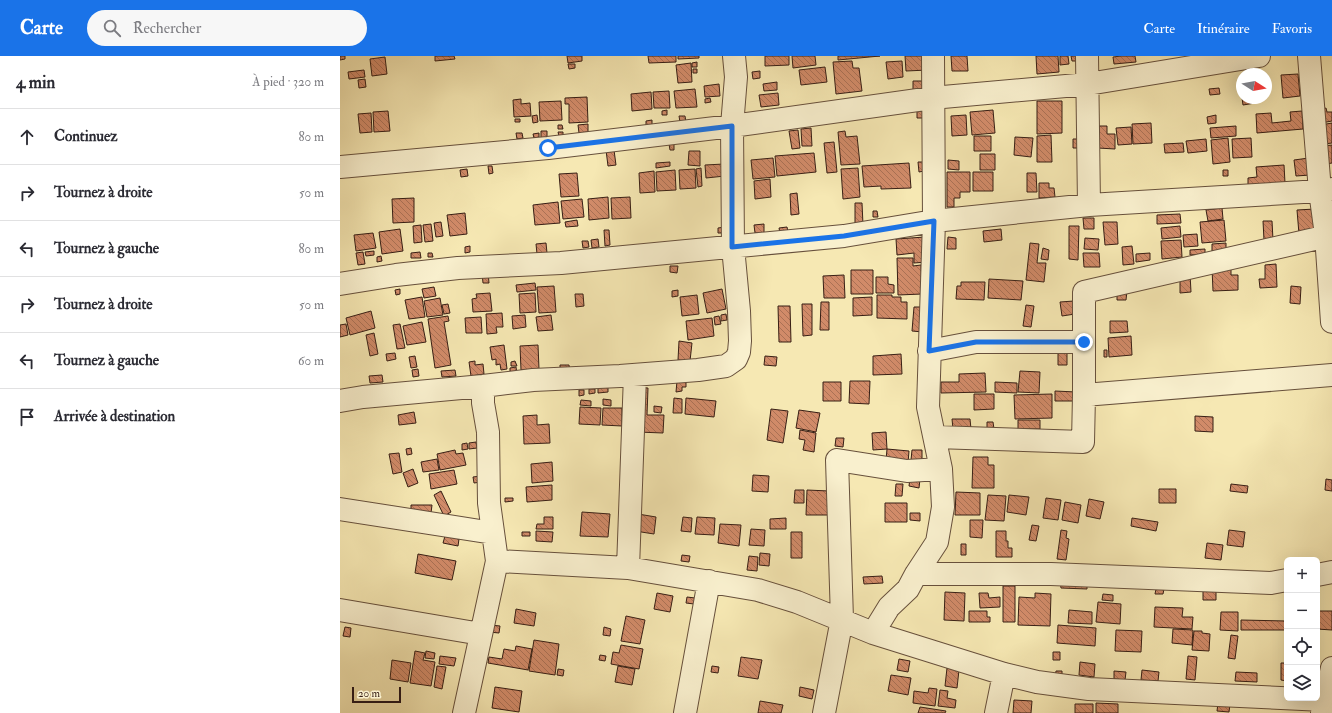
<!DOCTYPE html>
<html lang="fr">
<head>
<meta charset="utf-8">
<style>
	:root { --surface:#fff; --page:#f7f7f7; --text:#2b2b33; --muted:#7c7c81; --line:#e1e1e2; --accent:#1a73e8 }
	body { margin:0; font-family:"IM FELL Double Pica",serif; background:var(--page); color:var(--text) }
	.controls { position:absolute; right:12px; bottom:12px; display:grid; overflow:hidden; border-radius:6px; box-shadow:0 4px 16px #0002 }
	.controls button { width:36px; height:36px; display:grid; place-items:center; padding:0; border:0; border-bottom:1px solid var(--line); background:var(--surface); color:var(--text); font:20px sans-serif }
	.compass { position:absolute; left:896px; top:12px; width:36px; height:36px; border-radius:50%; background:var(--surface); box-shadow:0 4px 16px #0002; rotate:101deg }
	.scale { position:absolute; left:12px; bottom:10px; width:49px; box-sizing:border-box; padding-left:4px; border:2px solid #371e14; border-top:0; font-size:11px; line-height:14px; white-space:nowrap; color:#371e14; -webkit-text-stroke:3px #f9f0ce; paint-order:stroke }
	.stop { position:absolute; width:12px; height:12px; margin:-9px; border:3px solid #1a73e8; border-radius:50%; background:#fff }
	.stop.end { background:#1a73e8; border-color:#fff; box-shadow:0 1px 4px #0008 }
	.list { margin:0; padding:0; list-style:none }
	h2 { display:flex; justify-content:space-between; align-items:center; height:52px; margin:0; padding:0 16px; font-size:17px }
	h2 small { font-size:13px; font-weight:400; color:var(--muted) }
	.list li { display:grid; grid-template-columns:26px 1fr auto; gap:12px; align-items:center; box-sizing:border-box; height:56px; padding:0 16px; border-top:1px solid var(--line) }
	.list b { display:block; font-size:15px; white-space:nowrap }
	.list em { font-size:13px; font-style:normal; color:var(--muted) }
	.icon { flex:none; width:22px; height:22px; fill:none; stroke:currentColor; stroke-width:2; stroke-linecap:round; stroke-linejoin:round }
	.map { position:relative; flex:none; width:992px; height:657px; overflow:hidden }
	header { display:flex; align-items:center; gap:24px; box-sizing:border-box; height:56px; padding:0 20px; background:var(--accent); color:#fff }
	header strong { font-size:19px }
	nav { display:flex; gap:22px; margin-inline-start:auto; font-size:14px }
	.search { width:280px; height:36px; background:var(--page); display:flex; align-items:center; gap:10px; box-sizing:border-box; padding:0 14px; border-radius:22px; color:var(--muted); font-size:15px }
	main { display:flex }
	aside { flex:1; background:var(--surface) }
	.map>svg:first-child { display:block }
	.building { fill:url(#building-back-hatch); stroke:#371e14 }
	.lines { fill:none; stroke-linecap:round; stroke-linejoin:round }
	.minor-casing { stroke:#67503c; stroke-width:24 }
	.minor { stroke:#f9f0ce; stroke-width:22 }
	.route { stroke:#1a73e8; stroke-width:5 }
</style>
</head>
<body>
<header>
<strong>Carte</strong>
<div class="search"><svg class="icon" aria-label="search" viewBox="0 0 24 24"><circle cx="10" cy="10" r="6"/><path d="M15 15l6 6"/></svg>Rechercher</div>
<nav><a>Carte</a><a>Itinéraire</a><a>Favoris</a></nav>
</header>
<main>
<aside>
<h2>4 min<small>À pied · 320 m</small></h2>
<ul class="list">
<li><svg class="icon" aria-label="ahead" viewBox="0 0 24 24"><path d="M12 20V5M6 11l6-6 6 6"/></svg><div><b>Continuez</b></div><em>80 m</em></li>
<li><svg class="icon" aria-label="right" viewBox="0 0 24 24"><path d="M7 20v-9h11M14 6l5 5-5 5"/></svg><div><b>Tournez à droite</b></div><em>50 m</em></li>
<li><svg class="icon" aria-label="left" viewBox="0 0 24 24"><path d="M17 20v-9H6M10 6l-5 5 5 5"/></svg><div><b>Tournez à gauche</b></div><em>80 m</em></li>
<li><svg class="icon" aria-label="right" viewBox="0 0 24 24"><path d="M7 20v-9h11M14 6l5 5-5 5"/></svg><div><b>Tournez à droite</b></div><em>50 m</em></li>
<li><svg class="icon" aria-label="left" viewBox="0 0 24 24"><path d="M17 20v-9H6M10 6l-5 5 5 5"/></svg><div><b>Tournez à gauche</b></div><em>60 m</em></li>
<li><svg class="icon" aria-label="arrive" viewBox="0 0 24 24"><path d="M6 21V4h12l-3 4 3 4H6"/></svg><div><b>Arrivée à destination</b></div></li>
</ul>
</aside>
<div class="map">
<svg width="992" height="657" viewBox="0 0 992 657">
	<defs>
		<pattern id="building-back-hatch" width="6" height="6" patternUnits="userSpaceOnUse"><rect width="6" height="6" fill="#d18b69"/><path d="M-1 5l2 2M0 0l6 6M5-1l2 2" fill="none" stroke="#aa7155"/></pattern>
	</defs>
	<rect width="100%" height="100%" fill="#f6e8b3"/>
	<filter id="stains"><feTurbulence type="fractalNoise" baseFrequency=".005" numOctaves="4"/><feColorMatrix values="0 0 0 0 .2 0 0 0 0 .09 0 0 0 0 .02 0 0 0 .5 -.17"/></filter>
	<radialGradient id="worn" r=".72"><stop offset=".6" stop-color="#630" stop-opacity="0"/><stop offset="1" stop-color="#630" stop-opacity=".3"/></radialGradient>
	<path class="building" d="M0,0H5V3L0,4Z
		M95,0H114L115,3L95,5Z
		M227,0H242V5L228,7Z
		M308,0H336V6L309,7Z
		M338,0H359V2L338,3Z
		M425,0H449V9L425,10Z
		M452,0H475L476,9L453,12Z
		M498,0H540L498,4Z
		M565,0H587L588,14L566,15Z
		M611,0H627L628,15H612Z
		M696,0H718L719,16L697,18Z
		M720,0H728L729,8L720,9Z
		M731,0H741V5H732Z
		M781,0H795L796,6L774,8L773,1Z
		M45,1L47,18L32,20L30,3Z
		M512,5L513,12H519L522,35L496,38L493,6Z
		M562,5L563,21L548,23L546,6Z
		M357,6V11H352V7Z
		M351,7L352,26L338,27L336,9Z
		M228,8H235V12L229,13Z
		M485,11L487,26L461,29L459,14Z
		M353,13H357V17H353Z
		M24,14L25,21L9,23L8,16Z
		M420,15V22L413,23L412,16Z
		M958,18L960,40L943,42L941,19Z
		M25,23L26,31L19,32L18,24Z
		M926,24H930V36L926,37Z
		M573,25H588V36H573Z
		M437,26V34L424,35L423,28Z
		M379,28L380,40L365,41L364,30Z
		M879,32L880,38L870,39L869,33Z
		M355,33L357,51L336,52L334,35Z
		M329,35L330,52H314L313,36Z
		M311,36L312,53L292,55L291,38Z
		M438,37L439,49L421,51L419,39Z
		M247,41L248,66L229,67V48H225V42Z
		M370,42L371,46L365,47V43Z
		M902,42H914L915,47L903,49Z
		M181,43V48L190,47L191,60L174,61L173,44Z
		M221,45L222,64L200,65L199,46Z
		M697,45H722V77L697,78Z
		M986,52L987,56H992V65L981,67L979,54Z
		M327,54V59H322V55Z
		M653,54L655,77L632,79L630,56Z
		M48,55L50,75L34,76L33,56Z
		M577,55H583L584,62H577Z
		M962,55L963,73L917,77L916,58L931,57L932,67L951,65L950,56Z
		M31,57L32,76L20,77L18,58Z
		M197,59L198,66L193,67L192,60Z
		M626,59L627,79L612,80L611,60Z
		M876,59V67L868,68L867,61Z
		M339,60H345L346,66H340Z
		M175,63H180V66H175Z
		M312,64V69L306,70V65Z
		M811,67L812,87L793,88L792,68Z
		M992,67V87L984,88L981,69Z
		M248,68V76L239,77L238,69Z
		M218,69H222L223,73H218Z
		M759,70H767V78H775V93L758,92Z
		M896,70V80L871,82L870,72Z
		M791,71L792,88L778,89L776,72Z
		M471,72L472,90H462L461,73Z
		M458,74L460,92L452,93L449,75Z
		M201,75H207V82H201Z
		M505,75L506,81L517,80L520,108L501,109L498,76Z
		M218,76H223V80H219Z
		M176,77H182L183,82L177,83Z
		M199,77V81L194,82L193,78Z
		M711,79L712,106H697V80Z
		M634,80H651V95H634Z
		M675,81L693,82L691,101L674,99Z
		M888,82L890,106L873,108L871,84Z
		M911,82L912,101L893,102L892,83Z
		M733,83H741V92H733Z
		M866,83L867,95L848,97L846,85Z
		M494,86L497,116L487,117L484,87Z
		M843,87L844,96L825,97L824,88Z
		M329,88H334V94H330Z
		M992,89V107L986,108L984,90Z
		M266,94H274L276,109L268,110Z
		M349,95H360V110L348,109Z
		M474,97L476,116L437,120L435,100Z
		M640,98H655V114H640Z
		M433,102L435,121L413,123L411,104Z
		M969,102L970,119L956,120L954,104Z
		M608,104L619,105V114L608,113Z
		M330,106V110L316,112V107Z
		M578,106H584V115L579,116Z
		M569,107L571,132L541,133V130L524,131L522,110Z
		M384,108L385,120L366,122L365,109Z
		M944,109L945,127L908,129V122L917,121L916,111Z
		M148,110H152L153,117L149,118Z
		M361,112L362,130L358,131L356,113Z
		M518,112L520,141L503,143L501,113Z
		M127,113L128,120L121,121L120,114Z
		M355,113L356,132L340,133L339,114Z
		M335,114L336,134L317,135L316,116Z
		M883,114H888V120H883Z
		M314,115L315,136L300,137L299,117Z
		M607,116H630V136H620V142H614V151H607Z
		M633,116H653V135H633Z
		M237,117L239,140L221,141L219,118Z
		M687,117H696L697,136H687Z
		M430,123L431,141L415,143L414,125Z
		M699,127H709V132H714L715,141L699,142Z
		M457,137L459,158L451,159L450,138Z
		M268,141L269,162L249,164L248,143Z
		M290,141L291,162L272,163L271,142Z
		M74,142V166L53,167L52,143Z
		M242,143L244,161L223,163L221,145Z
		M218,146L220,167L195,169L193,149Z
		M515,147H522L523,169H515Z
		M882,152L883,163L868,165L866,154Z
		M975,153L977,177L959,178L957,154Z
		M533,155H537L538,161H533Z
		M125,157L127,178L110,180L107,159Z
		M840,158L841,167L817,168V159Z
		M743,162H754V173H744Z
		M237,164L238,170L226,171L225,166Z
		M884,164L886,185L862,187L860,166Z
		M923,165H932L933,184H924Z
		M101,166L103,180L96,181L94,167Z
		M763,166H777L778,188L765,189Z
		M91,168L93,185L85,186L83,169Z
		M424,168V177H415L414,169Z
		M81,169L82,186L74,187L73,170Z
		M729,170H739L738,204L729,203Z
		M840,170L841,181L822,183L821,172Z
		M385,171L386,177H378V172Z
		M447,171L448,176L440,177L439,172Z
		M60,173L63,195L42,198L39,176Z
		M661,173L662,184L644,186L643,175Z
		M264,174H269L270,189L265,190Z
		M33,177L36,192L16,195L14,179Z
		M857,178L858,190L844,191L843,179Z
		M585,181L587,206L574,207V197L557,199L556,183Z
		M608,181L616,182V193H607Z
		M745,182L759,183L758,194L744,193Z
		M258,183L259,191L252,192L251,184Z
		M841,184L842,201L822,203L821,185Z
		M242,185H248L249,191L243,192Z
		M206,187L207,197L197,198L196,188Z
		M690,187L699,188L697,207H706L704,226L686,224Z
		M886,187V194L872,195V188Z
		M130,190V196L125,197V191Z
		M792,190L794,208L783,209L782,191Z
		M703,192L709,194L708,204L701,203Z
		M865,193V198L850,199V194Z
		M34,195V199L26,200L25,196Z
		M23,196L25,208L18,209L16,197Z
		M80,196L81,202H71V197Z
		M88,197H92L93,201H88Z
		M743,197H759L760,211H744Z
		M810,197V204L796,206V198Z
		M41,200L42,205L37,206V201Z
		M557,202H573V210L581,209L582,238L558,239Z
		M936,208L937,231L920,232L919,223H925V209Z
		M330,210H338L337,217L330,216Z
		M872,212H891V219H898V234L873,235Z
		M511,214H533V238H511Z
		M148,216L149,227H143L142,217Z
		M840,218H850L851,236L840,237Z
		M504,219L505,242H484L483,220Z
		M536,221H548V228L554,229V237H536Z
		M649,223L683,225L681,244L648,242Z
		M621,226H645L644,244L616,243L617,230H621Z
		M195,227L196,234L177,236L176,229Z
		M214,230L216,256L199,257L197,231Z
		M951,230L961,231L960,248L950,247Z
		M94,231L96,240L84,242L82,233Z
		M60,233V238L56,239L55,234Z
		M382,233L386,253L367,257L363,237Z
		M338,234V240L332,241V235Z
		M777,235H787L786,244H777Z
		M150,237L152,255L133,256L132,243L137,242L136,238Z
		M195,237L196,256L180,257L179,238Z
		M235,238H243L244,250L236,251Z
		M357,239L359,258L342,260L340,241Z
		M537,239H552V241H561V246H567V263L537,262Z
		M82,241L85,261L69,263L65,244Z
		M532,241V259L513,260V242Z
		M100,242L103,259L87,261L84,245Z
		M734,245L735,258L722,260L720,246Z
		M481,246H489V274H480Z
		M108,248L110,257L104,258L102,249Z
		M462,248H472V279L463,280Z
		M686,249L694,250L691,271L683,270Z
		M438,250H450L451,286H439Z
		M574,251H585L583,276L572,275Z
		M31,255L35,272L10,279L6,262Z
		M162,257L163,271H156L157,277L147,278L146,258Z
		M386,258L387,264L381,265V259Z
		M185,259L186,271L173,273L172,260Z
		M211,259L213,274L198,275L196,261Z
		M108,260L109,265L104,266L111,309L95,312L88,263Z
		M379,260L381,268L375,269L374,261Z
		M141,261L142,277H126L125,262Z
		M372,262L374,280L348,284L346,265Z
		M770,265H787L788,276L770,277Z
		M82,266L86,286L67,289L63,270Z
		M6,268L8,279L0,281V269Z
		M60,268L65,292L57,293L53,269Z
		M34,277L38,298L30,300L26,279Z
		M791,280L792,299L769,301L768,282Z
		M339,285L352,287L350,305L338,304Z
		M718,288L735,297H727V309H718Z
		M164,289L167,313L161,314L160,308L156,309V303L152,304L150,291Z
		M198,289L199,313L181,314L180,290Z
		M764,294H767V301H764Z
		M55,297L56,303L47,305L46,298Z
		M561,298L562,318L533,319V300Z
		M75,300L77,311L71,312L69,301Z
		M425,300L437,301L436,310L424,309Z
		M135,305V309L143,308L144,318L131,320L129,306Z
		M175,305L177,310H171V306Z
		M220,309H229L230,316H220Z
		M176,311L177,318H170V312Z
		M78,313L79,320L73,321L72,314Z
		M115,314L116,320L102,321L101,315Z
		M680,315L700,316L699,337L678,336Z
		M645,317L646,336L601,337V326H619V318Z
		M42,319L43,326L30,327L29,320Z
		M337,325H346V331H342V335L336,336Z
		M510,325H530L529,348L509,347Z
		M483,326H501V345H483Z
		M655,326L677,327V337L655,336Z
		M268,331V336L258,337V332Z
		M300,332H308L307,359H324L323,377L298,376Z
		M249,333H255V337L249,338Z
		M239,334H244V339L239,340Z
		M715,335L736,336V345H715Z
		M634,338H654V353L634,354Z
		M712,338V362L675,363L674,339Z
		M334,342L342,343V357H333Z
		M346,342L376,345L374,361L345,358Z
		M263,343L271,344V350L263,349Z
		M241,344L251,345V350L240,349Z
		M314,350L322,351L321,357L314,356Z
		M240,351L261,352L260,369L239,368Z
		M263,352H282V370L262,369Z
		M431,353L448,355L443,387L427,384Z
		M459,354L480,357L476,376L456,372Z
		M74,356L76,367L59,369L58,359Z
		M197,359V369L209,368L210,387L184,388L183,360Z
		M855,360L873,361V376L855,375Z
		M612,363H630L631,373H613Z
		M678,364H700V373H678Z
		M647,366H653L654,373H647Z
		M460,374L476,377L474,396L463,394L465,384L459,383Z
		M546,376L547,393L533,394L532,377Z
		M496,382H504L503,391L495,390Z
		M136,386L137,392L129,393V387Z
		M127,387L128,393L122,394V388Z
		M71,392L72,398L67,399L66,393Z
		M547,393L569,395L568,407L546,405Z
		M115,394L116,398L123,397L126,409L100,414L97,398Z
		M572,394H582V405L571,404Z
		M59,397L62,416L53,418L49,398Z
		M633,401H648V409H654V432H632Z
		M97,403L99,414L83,416L81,406Z
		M212,406L213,425L192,427L191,408Z
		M73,413L78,427L68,431L63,417Z
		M114,414L117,428L91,433L89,418Z
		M413,419L429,420L428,436L412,435Z
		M141,420V426L134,427L133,421Z
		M570,422L580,423L579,432L569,430Z
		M986,423L992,424V435L985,434Z
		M556,428H563L562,440H555Z
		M891,428L908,430L907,437L890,435Z
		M212,429V444L187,446L186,431Z
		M819,433H836V447H819Z
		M455,434H464V447H454Z
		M467,434L489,435L488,459H466Z
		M101,435L111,456L104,460L94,439Z
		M616,436L640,437V459H615Z
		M648,439L666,440L664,465L645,464Z
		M669,439L689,441L686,459L667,456Z
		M165,442H173V445L165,446Z
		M706,442L721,444L718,464L703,462Z
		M749,443L764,446L760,463L746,460Z
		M725,446L741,449L738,467L722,464Z
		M545,447H567V466H545Z
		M71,449H92L91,457L71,456Z
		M242,456L270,458L268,481L240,480Z
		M570,457H580V465L570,464Z
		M298,458L316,461L314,478L295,475Z
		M204,461H213V473H196L197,468H204Z
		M343,461L352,462L351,476L341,475Z
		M357,461L375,462L374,479L355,478Z
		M446,462V473H430V463Z
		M792,462L818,466L816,475L791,470Z
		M630,464H643L642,482L630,481Z
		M380,468L401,469L399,490L378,487Z
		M692,469L699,470L696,485L689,484Z
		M411,473L425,474L424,490L409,489Z
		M721,474L727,475L726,482L729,483L726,504L717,503Z
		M889,474L905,476L903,491L887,489Z
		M196,475L213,476L212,486L196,485Z
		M656,475H666V485H668V492H672V501H656Z
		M182,476H190V480H182Z
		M451,476H462V502H451Z
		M105,480L119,483L118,490L103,487Z
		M867,487L883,489L881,504L865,502Z
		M621,488H626V499H621Z
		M420,497L430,498L429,510L419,509Z
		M78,498L116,505L112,524L75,517Z
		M342,499L350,500L349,506L341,505Z
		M409,500L418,501L417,515L407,514Z
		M542,520L543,527L524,528L523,521Z
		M720,525L747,526V533L721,532Z
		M663,530H675V566H663Z
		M816,533H824L823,538H815Z
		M863,533H876V544H863Z
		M605,536L625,537L624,565L604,564Z
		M317,537L333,540L330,556L314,553Z
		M639,537H648L649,542L660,541V551L640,552Z
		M695,537L711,538L710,570L678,569L679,541L695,542Z
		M763,538L773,539V545L762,544Z
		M347,541L355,542L354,548L346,547Z
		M758,546L781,548L780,568L756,566Z
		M815,551L843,552L842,561H853L852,573L814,571Z
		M176,553L196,557L194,570L174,567Z
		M729,554L752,556V568L728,567Z
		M629,555H647V561H650V566H629Z
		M977,555H992V574L977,573Z
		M881,556H898V575L880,574Z
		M286,560L305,564L300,588L281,585Z
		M901,564L946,565V574H901Z
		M150,569L160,570L159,577L149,576Z
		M718,569L756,572L755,590L717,587Z
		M5,571L11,572L10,581L3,580Z
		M264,571L271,573L270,580L263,579Z
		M833,573L853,574L852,589L832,587Z
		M776,574L802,575L801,596L775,595Z
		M854,575H862V577L870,578L869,595L852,594Z
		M891,579L898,580L895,603L888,602Z
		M194,584L219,588L215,619L189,615Z
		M281,589L303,593L299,613L271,608L273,596L279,597Z
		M176,590L192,593L188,614L148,607L149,601L162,603L164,593L175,595Z
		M75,595L85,597L83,604L95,606L91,630L70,627Z
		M86,595L95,597L94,603L85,602Z
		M713,596H720V604H713Z
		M260,599L266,600L265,605L259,604Z
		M100,600L116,602L114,610L99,608Z
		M848,600L857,601L855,624L846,623Z
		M401,601L422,604L418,623L398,620Z
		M559,603L570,605L568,616L557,614Z
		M52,604L71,607L68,626L50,623Z
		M740,606L755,608L754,621L739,619Z
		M941,607H947V625L941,624Z
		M97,610L106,611L102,633L94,631Z
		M278,610L295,613L292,629L275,626Z
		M372,610L379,611L378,617L371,616Z
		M607,612L619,614L617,632L605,630Z
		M218,613L224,614L223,620L217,619Z
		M802,614L819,616L818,625L801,624Z
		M716,615H722V622H715Z
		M774,615L786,616L785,624L774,623Z
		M896,616L917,617V626L895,625Z
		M551,619L571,622L568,639L548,635Z
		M155,631L182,635L179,656L152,652Z
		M460,631L474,634L472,643L459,640Z
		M589,632L597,633L595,650L573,647L574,635L588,637Z
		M600,634L608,635L607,642L616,644L615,652L598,650Z
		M674,644L692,645L691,657H673Z
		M420,645L443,649L441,657H418Z
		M756,647L778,648V657H756Z
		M878,647L890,648L889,656L877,655Z
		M735,648H753V657H735Z
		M580,651L606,655L605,657H578Z"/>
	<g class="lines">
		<defs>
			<path id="minor" d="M747,0L749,149
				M969,0L980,135L986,179L992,266
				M0,111L208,92L392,70L592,42L748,28L919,0
				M0,228L56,219L118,212L221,207L504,180L594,165L749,149L980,135L992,133
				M589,295L636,286H744
				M744,339L992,319
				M0,345L23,341L143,330L193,324L280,320L358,314L386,310L396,303L399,296L400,285L399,255L393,191L392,70L396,21L394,0
				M596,381L743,386L744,339V236L992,179
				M0,453L153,477
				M157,505L288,512L418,534L457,546L533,577L664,618L697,626L749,633L984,644
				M288,512L295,319
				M576,518H711L931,527L947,524
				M977,519L992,516
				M0,554L141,578
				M533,577L549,551L568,533L576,518L597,486L603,451L601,413L588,351L594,165L593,0
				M124,657L157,505L149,447L148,376L143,347V330
				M345,657L369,525
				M484,657L502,563L497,404L567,415L601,413
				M656,657L664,618
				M982,657L992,612"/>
		</defs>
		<use href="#minor" class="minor-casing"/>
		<use href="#minor" class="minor"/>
	</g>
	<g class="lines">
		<path class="route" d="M208,92L392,70V191L504,180L594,165L589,295L636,286H744"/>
	</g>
	<rect width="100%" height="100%" filter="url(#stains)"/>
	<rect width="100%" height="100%" fill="url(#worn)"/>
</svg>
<div class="controls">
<button>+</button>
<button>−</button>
<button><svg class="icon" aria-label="locate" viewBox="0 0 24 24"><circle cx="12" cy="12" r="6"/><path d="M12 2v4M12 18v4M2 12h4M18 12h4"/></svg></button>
<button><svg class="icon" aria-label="layers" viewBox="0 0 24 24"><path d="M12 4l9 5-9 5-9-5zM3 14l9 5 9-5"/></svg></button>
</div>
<svg class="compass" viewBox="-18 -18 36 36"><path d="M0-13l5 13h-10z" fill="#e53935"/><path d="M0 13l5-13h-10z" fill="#7c7c81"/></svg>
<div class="scale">20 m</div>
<div class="stop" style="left:208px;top:92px"></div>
<div class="stop end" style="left:744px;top:286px"></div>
</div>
</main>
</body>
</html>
